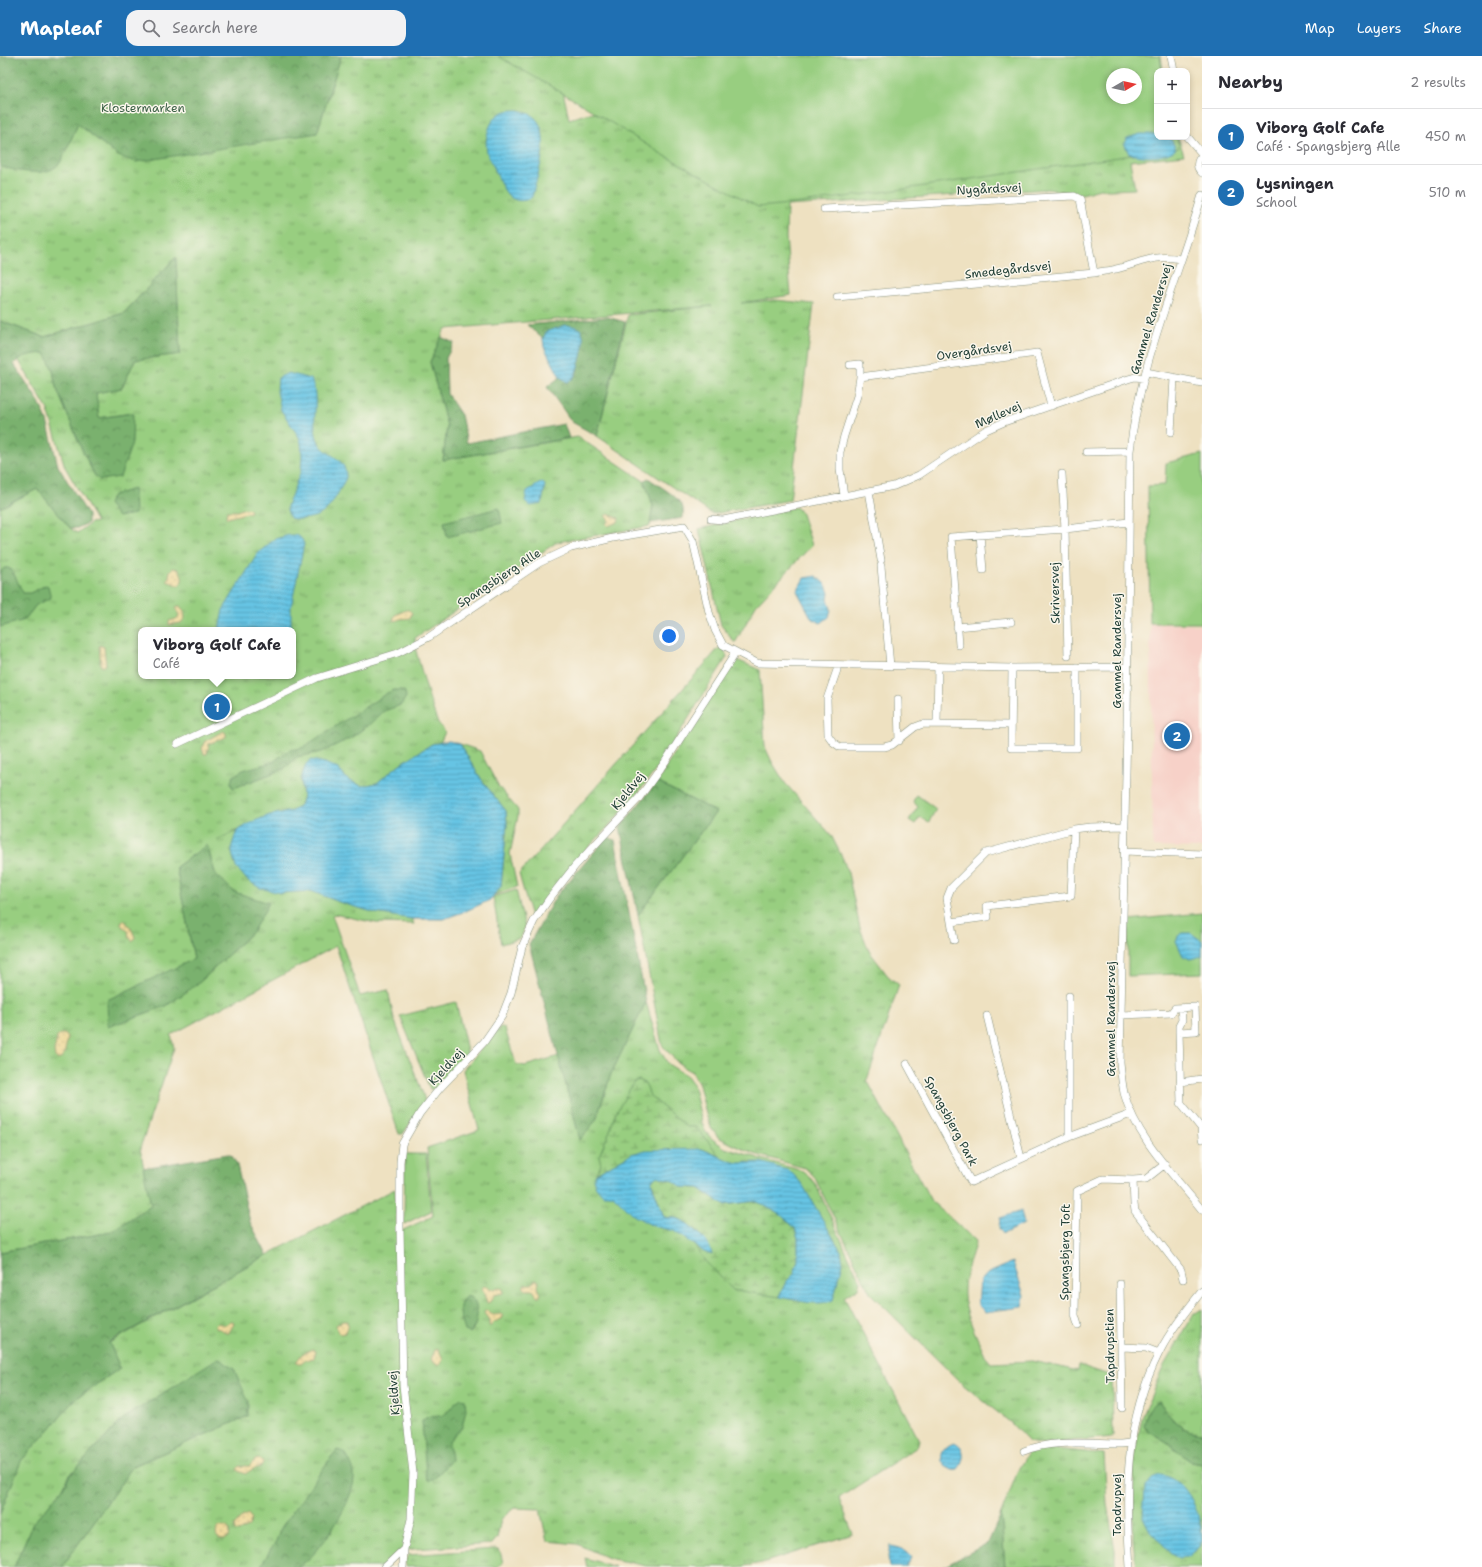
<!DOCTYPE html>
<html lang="en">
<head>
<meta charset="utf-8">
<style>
	:root { --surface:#fff; --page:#f2f2f3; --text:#2b2b33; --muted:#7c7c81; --line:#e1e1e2; --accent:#1f6fb2 }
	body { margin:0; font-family:"Shantell Sans",sans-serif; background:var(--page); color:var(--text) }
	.controls { position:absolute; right:12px; top:12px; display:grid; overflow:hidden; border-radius:8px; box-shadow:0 2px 6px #0003 }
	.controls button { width:36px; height:36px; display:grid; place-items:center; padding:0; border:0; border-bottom:1px solid var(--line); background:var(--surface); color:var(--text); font:20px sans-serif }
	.compass { position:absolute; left:1106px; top:12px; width:36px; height:36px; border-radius:50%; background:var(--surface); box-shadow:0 2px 6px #0003; rotate:81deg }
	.you { position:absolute; left:669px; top:580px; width:14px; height:14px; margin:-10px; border:3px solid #fff; border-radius:50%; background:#1a73e8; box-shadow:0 0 0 6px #1a73e833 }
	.badge { display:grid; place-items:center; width:26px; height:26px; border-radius:50%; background:var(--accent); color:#fff; font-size:13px; font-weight:700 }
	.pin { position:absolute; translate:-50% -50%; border:2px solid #fff; box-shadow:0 1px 4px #0006 }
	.popup { position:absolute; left:138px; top:571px; width:158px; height:52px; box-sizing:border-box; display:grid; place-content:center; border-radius:8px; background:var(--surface); filter:drop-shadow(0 1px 3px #0005); font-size:13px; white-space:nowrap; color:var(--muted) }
	.popup b { font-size:15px; color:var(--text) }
	.popup::after { content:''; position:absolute; left:50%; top:100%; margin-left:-8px; border:8px solid transparent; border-top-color:var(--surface) }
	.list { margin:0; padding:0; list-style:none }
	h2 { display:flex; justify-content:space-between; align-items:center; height:52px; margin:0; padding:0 16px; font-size:17px }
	h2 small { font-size:13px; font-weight:400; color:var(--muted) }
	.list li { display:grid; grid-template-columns:26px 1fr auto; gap:12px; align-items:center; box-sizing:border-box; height:56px; padding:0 16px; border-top:1px solid var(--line) }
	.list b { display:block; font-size:15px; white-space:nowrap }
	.list p { margin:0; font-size:13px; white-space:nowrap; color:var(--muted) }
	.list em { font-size:13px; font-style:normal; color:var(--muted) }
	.icon { flex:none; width:22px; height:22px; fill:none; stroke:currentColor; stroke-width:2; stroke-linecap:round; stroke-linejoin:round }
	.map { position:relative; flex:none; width:1202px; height:1511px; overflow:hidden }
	header { display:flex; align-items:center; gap:24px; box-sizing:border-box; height:56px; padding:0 20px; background:var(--accent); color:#fff }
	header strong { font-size:19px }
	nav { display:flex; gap:22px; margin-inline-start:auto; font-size:14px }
	.search { width:280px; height:36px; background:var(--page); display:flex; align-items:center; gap:10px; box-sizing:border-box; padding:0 14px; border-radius:12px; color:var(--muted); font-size:15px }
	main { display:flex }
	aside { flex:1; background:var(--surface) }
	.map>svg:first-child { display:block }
	.built { fill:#f7d1c8 }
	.grass { fill:url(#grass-tufts); stroke:#5c865a; fill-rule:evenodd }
	.forest { fill:url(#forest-crowns); stroke:#4c7751 }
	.wetland { fill:url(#wetland-marsh); stroke:#5c865a }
	.sand { fill:url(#sand-dots); stroke:#868c69 }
	.park { fill:#98ce80; stroke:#5c865a; fill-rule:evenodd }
	.water { fill:url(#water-rules); stroke:#42808c }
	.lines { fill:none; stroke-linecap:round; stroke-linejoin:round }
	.minor-casing { stroke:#868f7a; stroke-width:8 }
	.minor { stroke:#fff; stroke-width:7 }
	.labels { text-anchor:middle; stroke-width:3; stroke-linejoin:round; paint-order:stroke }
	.park-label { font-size:12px; fill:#3d6147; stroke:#fbf7ec }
	.street-label { font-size:12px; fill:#1f3d34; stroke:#fbf7ec }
</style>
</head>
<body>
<header>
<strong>Mapleaf</strong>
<div class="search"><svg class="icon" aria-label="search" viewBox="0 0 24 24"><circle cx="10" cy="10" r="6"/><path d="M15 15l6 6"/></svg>Search here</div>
<nav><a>Map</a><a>Layers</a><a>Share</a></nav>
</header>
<main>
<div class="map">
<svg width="1202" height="1511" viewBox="0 0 1202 1511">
	<defs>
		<pattern id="grass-tufts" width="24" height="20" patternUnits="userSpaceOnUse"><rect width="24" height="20" fill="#98ce80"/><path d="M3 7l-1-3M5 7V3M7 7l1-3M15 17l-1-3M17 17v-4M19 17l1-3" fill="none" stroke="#7ba86a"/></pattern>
		<pattern id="forest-crowns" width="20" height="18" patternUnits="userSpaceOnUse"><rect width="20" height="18" fill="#7ab16e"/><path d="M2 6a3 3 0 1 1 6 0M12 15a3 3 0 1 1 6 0" fill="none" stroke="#63915b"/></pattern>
		<pattern id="wetland-marsh" width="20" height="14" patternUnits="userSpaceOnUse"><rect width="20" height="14" fill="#98ce80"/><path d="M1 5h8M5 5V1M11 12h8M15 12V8" fill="none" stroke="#7ba86a"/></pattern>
		<pattern id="sand-dots" width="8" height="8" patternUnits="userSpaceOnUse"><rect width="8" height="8" fill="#eeda9e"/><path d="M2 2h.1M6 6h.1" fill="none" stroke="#ccbc89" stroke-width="1.8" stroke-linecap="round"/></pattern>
		<pattern id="water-rules" width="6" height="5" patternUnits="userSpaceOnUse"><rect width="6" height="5" fill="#66c4e4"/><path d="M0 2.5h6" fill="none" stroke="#53a0ba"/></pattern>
	</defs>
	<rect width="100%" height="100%" fill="#fbf7ec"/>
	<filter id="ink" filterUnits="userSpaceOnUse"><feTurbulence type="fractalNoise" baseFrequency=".025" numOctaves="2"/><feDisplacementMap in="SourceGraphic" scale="8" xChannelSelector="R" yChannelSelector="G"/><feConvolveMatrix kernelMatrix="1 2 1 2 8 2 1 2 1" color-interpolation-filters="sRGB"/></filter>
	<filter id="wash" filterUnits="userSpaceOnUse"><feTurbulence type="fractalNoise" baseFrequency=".012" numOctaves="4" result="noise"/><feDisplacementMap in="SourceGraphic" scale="16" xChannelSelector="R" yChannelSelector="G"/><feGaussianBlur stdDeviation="0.9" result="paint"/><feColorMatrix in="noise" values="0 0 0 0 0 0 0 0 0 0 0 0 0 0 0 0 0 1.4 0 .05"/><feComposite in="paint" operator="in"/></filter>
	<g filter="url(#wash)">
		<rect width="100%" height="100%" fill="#eee1c1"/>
		<path class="built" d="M1150,568L1202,569V792L1153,791Z"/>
		<path class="grass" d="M341,0H614L557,8L569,63L655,38L1117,0H1161L1163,15H1157V81H1178L1184,99L1130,105L1135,133L1109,134L1100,133L1082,138L1047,133L787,150L786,181L791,239L741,247L775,244L814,248L790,444L712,458L597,380L628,259L712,250L445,273L430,306L447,370L443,404L578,381L644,425L653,447L650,470L557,486L415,582L416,595L428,638L437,665L445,676L440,687L432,688L400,708L377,727L362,730L348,724L338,713L301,723L303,740L300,749L292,755L270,759L217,784L237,775C231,791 231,795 236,811L280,837L311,835L342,847L376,857L412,863L414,868L376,867L334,858L332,859L360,940L388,934L394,963L423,1038L425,1045L403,1078H399L336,890L171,979L174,992L140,1092L151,1149L111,1176L0,1196V452L37,433L70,472L77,477L91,467L97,466L65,411L48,354L18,303L27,299L45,296L53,314L56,331L83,396L95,420L132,357L98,362L96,337L122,332L135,304L180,298L176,201L124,257L44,281L0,265V109L2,111L60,107L78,68L118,100L317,77ZM1112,18H1136V42H1112ZM141,574H293V620H141ZM207,789L215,817L234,836L268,847L253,875L200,926L166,950L194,903L176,811Z
			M796,451L802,458L812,489L756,549L735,587L721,569L699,473Z
			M719,592L724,593L727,601L656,714L630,747L589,791L531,861L519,818Z
			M737,604L760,614L765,691L772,706L785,727L831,779L843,803L848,817L860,872L869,895L888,920L899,929L867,1024L931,1145L976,1185C972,1199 964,1219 964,1233C963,1257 977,1280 986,1301L991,1307L1032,1305L1078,1315L1079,1309L1112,1320L1113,1381L1039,1388L1029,1386L1011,1367L961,1327L870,1237L814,1120L805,1112L755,1098L736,1090L718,1081L711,1072L706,1058L699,1029L693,1017L677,1006L662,989L638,859L716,756L657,726L729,609Z
			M460,688L480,695L498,730L518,754V760L510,798L517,831L494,839L501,830L507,768L506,755L483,726Z
			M456,946L468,999L435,1034L430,1033L400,960Z
			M646,946L660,994L668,1008L687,1020L693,1028L702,1067L705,1075L711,1082L725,1092L799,1114L808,1119L816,1129L860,1225L858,1232L844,1241L919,1384L917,1391L839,1442L853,1478L762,1507L739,1511L646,1510L608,1502L577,1488L547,1485L540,1453L514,1452L501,1463L497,1482L492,1488L413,1493L398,1496L383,1511H62L133,1410L248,1360L124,1362L70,1419L62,1434L33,1467L14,1511H0V1458L21,1405L77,1342L120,1312L109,1287L267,1199L395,1133L397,1177L433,1160L427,1092L479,1074L463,1014L500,971L505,973L516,1008L525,1010L559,1000L580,1083L596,1064L611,1018Z
			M1202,1253V1377C1179,1375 1172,1363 1159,1345L1148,1375L1167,1386L1190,1405L1202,1407V1511H1136L1133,1484L1134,1401L1142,1362L1162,1313L1194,1258Z
			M1046,1392L1104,1398L1107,1448L1115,1494V1511H1005L1001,1458L1019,1412L1028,1397Z
			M495,1493L500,1495L503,1507L497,1511H406L405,1506L408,1499Z
			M585,1502L615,1511H587Z"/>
		<path class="forest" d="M0,0H341L317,77L136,106L118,100L78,68C72,80 68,93 61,105C51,123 18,115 2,111L0,109Z
			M176,201L180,298L135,304L122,332L96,337L99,362L133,357L132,387L120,421L100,424L95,420L83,396L56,331L53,314L45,297C33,298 21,299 14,308L39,346L47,365L58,410L88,459V467L77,472H70L37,433L0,452V265L44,281L124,257Z
			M607,261L625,266L597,380L572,366L547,331L560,321L567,326L573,323L577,317L583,289L546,276L543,283L527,269Z
			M441,281L454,287L446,302L447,338L461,359L467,387L564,368L569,382L443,404L447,370L430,306Z
			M648,422C659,430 675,438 682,449C684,454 683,458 683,462L650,467L653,449L644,425Z
			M134,433L135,458L118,461L108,448L113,439Z
			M499,452L502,467L447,481L444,466Z
			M4,512H8L12,514L23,537H30L46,529L48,530L51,542L36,549L25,564L0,571V517Z
			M394,634H402L405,636L406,641L401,649L384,655L370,668L352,681L322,696L297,701L284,713L234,732L232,731L231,726L233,720L243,714L273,706L289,694L302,692L387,637Z
			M657,726L716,756L638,859L620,771Z
			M607,781L615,784L646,946L611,1018L596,1064L580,1084L529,888L556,840Z
			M207,789L215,817L234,836L269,847L253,875L200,926L166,950L108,971L107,944L194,903L176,811Z
			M228,1098L232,1100L237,1109L250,1166L267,1199L109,1286L120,1312L77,1342L21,1405L0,1458V1196L111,1176L151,1149L143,1112Z
			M467,1240C481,1244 479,1269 470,1277L465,1275C462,1264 454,1248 467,1240Z
			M218,1302L234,1313L248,1345V1360L133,1410L62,1511H14L33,1467L62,1434L70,1419L124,1362Z
			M461,1342L465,1343L466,1354L462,1371L449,1385L451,1404L436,1421L430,1425L427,1423L426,1419L422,1365C429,1357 437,1363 445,1358C452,1353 454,1346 461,1342Z
			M1159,1345C1172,1363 1178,1375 1202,1377V1407L1190,1405L1167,1386L1148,1375L1144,1369C1146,1360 1149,1348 1159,1345Z
			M337,1394C344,1395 347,1400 350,1406C351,1409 354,1414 354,1418C357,1440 318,1503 297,1511C291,1511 268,1511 260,1511L276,1485L281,1472L332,1400Z
			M1001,1458L1005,1511H943L988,1487Z"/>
		<path class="wetland" d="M639,1024L645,1027L650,1040L675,1061L687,1071H696L721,1101L702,1093L631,1098L596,1118L601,1108L599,1100L611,1072L615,1058L634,1026Z
			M657,1120L674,1125L681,1131L699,1132L724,1149L756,1145L781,1159L795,1172L798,1182V1204L794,1218L786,1226L780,1238V1241L733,1234L705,1205L694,1189L712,1199L708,1188L697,1175L680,1163L664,1161L651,1125Z"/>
		<path class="sand" d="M245,452L250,453L251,456L227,462L226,460L227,455H237Z
			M608,458L619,462L618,466L608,470L606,468L609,464L605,460Z
			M173,512L178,513C183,518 184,525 179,530L167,525L169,520L170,515Z
			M178,550H180L184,555L185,562L181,567L169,569V565L176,563L179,560L176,552Z
			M406,554H409L412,557L410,562L400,563L395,565L393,564L395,559Z
			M100,589L104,591L106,609L102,611C100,608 100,597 99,591Z
			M223,675L226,677V681L209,688L207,698H204L202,693L204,686Z
			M124,864L131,872L135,881L133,885L129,882L128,875L121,869V866Z
			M61,978H65L68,982C65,990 66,1002 58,1004L55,1001L54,996L57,981Z
			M535,1224H538L539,1226L538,1231L541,1238L540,1240H537L533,1234H526L523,1231L525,1228H532Z
			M484,1230L492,1233L501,1232L503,1233V1237L494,1239L490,1246L487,1247L482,1232Z
			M485,1254L488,1255L493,1259L501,1258L503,1260L502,1263L494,1266L491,1270H489V1264L484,1257Z
			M231,1265H233L234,1268L228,1278L222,1274L216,1272L215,1270L217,1267L225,1269Z
			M343,1265H347L348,1269L345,1277L340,1278L337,1273L336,1269Z
			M438,1292L443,1303L441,1308L439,1310L433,1306L431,1303L435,1294Z
			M312,1293L316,1295L314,1302L306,1304L301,1308H298L296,1306L302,1298Z
			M255,1404L259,1403L263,1405V1408L261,1411L253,1413L245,1418L238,1415L237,1413L240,1410H249Z
			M248,1458L252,1463L249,1470L239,1476L235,1475L234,1470L243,1460Z
			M216 1477a7 7 0 1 1 14 0a7 7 0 1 1-14 0Z"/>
		<path class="park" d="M498,0H1160L1162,15H1157V81H1177L1179,92L918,131L801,147L758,151L660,97L578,46ZM1112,18H1136V42H1112Z
			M1202,398V567H1150L1148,430L1165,429L1166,407Z
			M917,739L936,753L929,766L920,761L915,768L909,764L918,751L913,745Z
			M516,834L525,871L521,882L501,888L493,841Z
			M1202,857V917L1128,920V864Z
			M405,1098H426L431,1155L404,1168Z"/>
		<path class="water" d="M519,54C525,56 532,58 536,63C552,80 537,121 532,141C525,146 515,146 509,140C503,134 499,124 496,116C493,109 489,103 487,96C484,84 489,63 501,57C507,54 513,54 519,54Z
			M1140,78H1157V81H1170L1176,93C1164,103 1143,101 1129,98L1124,87L1127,82Z
			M565,269C570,269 575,270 580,273C589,280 578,314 573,323L567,326L560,321L544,291L543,283L546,276Z
			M288,317L311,323C321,344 309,368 319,387C327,401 347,401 346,422C341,431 334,447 326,454C319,462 300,465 290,462L287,454V450L301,415L302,400L301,387L299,381L281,354L277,335L278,322Z
			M542,426L545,429L542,448L530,450L525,445L527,435Z
			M289,479C297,479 301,479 304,488L291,551V574H219L223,554L258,497L275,483Z
			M816,520L826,529L829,537L828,544L831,553L829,561L821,567L812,563L797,535L804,522Z
			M449,685L460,688L483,726L506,755L507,768L501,830L490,844L466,855L443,863H412L376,857L342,847L311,835L280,837L260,832L247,824L236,811L232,797V789L237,775L252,766L270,759L292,755L300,749L303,740L301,723L306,708L311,704L325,707L338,713L348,724L362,730L377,727L400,708L432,688Z
			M1183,877H1191L1202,885V900L1190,903L1183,900L1176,885L1178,880Z
			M702,1093L730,1105L738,1107L761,1106L790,1115L802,1128L841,1195L843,1207L833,1244C817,1251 797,1244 780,1241V1238L786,1226L794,1218L798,1204V1182L795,1172L781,1159L756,1145L724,1149L699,1132L681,1131L674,1125L657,1120L651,1125L664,1161C669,1162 676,1161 681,1164C692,1169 711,1187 712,1199L704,1196L674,1175L653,1170L633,1159L613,1139H603L596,1131L593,1123L596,1118L631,1098L646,1094Z
			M1021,1155L1024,1168L1003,1178L999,1172L1000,1162Z
			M1013,1206L1024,1239L1022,1251L985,1256L978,1249L980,1224L991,1216Z
			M954,1387C966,1391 965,1405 958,1413C939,1416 935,1393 954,1387Z
			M1160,1419C1188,1421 1202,1460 1202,1485C1199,1492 1193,1497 1188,1501L1179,1502L1171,1497L1150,1475L1143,1461L1145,1431L1154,1421Z
			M890,1490C898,1490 908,1495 912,1502L906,1511H889L888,1500Z"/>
	</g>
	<g filter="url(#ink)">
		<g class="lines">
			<defs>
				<path id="minor" d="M1171,0L1174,15
					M1187,80L1202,98
					M1202,100C1196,105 1196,112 1202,117
					M1202,139C1177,224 1140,307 1130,395L1127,669L1120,1007C1121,1017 1122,1027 1124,1037C1136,1082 1174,1119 1202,1154
					M824,153L1074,140L1080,143L1094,217
					M837,241L1094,217C1102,215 1109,215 1116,213C1141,207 1153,198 1180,203
					M850,309L860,308V321
					M1146,316L1202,327
					M1171,376L1174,322
					M1086,396L1130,395
					M1062,418L1065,473L1068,600
					M869,435L881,504
					M844,439L840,414V396L844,380L857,340L860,321L1037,297L1051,350
					M711,463L723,464L894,430L919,419L986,374L1004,366L1128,323L1135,321L1144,322
					M980,479L983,514
					M881,510L890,610
					M957,571L1011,566
					M959,589L951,481L1065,473L1129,466
					M837,609V614L827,643L828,679L833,686L840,691H884L892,689L915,671L923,668L1011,669
					M1012,612L1011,692H1077V611
					M898,643L899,685
					M937,668L938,611
					M177,688L317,622L398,597L429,581L539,507L571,492L613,482L684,470L693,485L709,556L715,574L723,589L757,607L1012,612L1127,611
					M1124,795L1202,798
					M951,866L988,861L987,850L1071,840L1074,773
					M954,884L947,842L951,832L986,797L1074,773L1090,771L1124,770
					M1181,952L1182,964L1179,970V976L1181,1047L1201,1072L1202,1083
					M1121,959L1171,957L1175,952L1195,951L1196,975L1179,976
					M987,960L1021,1102
					M907,1008L971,1126L1069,1081L1131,1058
					M1180,1026L1202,1023
					M1069,1081V940
					M1165,1108L1146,1123L1133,1124L1134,1148L1135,1155L1181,1214L1183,1223
					M1120,1228L1122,1352
					M1078,1269L1075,1259L1077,1135L1103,1123L1133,1124
					M1121,1291L1146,1292L1159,1297
					M1024,1395C1052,1383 1091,1388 1121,1388L1130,1387
					M385,1511L404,1493
					M403,1511L404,1493L411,1463L413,1417L403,1329L400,1173V1106L402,1088L420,1057L440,1032L484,986L502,960L511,937L522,891L534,865L549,843L575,810L639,742L665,706L733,601L734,596
					M1130,1511C1125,1435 1124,1367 1159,1297C1170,1275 1186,1255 1202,1235"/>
			</defs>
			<use href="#minor" class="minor-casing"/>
			<use href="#minor" class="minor"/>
		</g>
	</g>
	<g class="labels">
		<g class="park-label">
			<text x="143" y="56">Klostermarken</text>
		</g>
		<g class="street-label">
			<text transform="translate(989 133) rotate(-3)" y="4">Nygårdsvej</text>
			<text transform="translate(1008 214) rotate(-6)" y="4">Smedegårdsvej</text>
			<text transform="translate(1151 263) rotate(-73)" y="4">Gammel Randersvej</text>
			<text transform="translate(974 295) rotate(-8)" y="4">Overgårdsvej</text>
			<text transform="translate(998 359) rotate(-24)" y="4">Møllevej</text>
			<text transform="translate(499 522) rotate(-33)" y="4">Spangsbjerg Alle</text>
			<text transform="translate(1055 537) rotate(-91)" y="4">Skriversvej</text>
			<text transform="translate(1117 595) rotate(-90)" y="4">Gammel Randersvej</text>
			<text transform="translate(628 735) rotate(-51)" y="4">Kjeldvej</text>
			<text transform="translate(1111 963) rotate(-90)" y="4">Gammel Randersvej</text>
			<text transform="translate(446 1011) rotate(-47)" y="4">Kjeldvej</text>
			<text transform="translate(951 1065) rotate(62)" y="4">Spangsbjerg Park</text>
			<text transform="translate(1065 1196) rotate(-89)" y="4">Spangsbjerg Toft</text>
			<text transform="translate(1110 1290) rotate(-91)" y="4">Tapdrupstien</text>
			<text transform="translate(394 1337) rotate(-94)" y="4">Kjeldvej</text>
			<text transform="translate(1117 1449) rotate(-90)" y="4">Tapdrupvej</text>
		</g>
	</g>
</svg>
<div class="controls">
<button>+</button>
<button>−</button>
</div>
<svg class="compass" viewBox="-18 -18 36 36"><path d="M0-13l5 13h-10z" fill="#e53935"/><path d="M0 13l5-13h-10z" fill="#7c7c81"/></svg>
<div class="you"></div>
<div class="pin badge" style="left:217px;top:651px">1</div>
<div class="popup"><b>Viborg Golf Cafe</b>Café</div>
<div class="pin badge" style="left:1177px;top:680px">2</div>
</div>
<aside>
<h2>Nearby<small>2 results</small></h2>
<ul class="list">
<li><span class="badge">1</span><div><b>Viborg Golf Cafe</b><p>Café · Spangsbjerg Alle</p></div><em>450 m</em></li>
<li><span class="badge">2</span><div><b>Lysningen</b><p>School</p></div><em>510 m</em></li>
</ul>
</aside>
</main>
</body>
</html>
